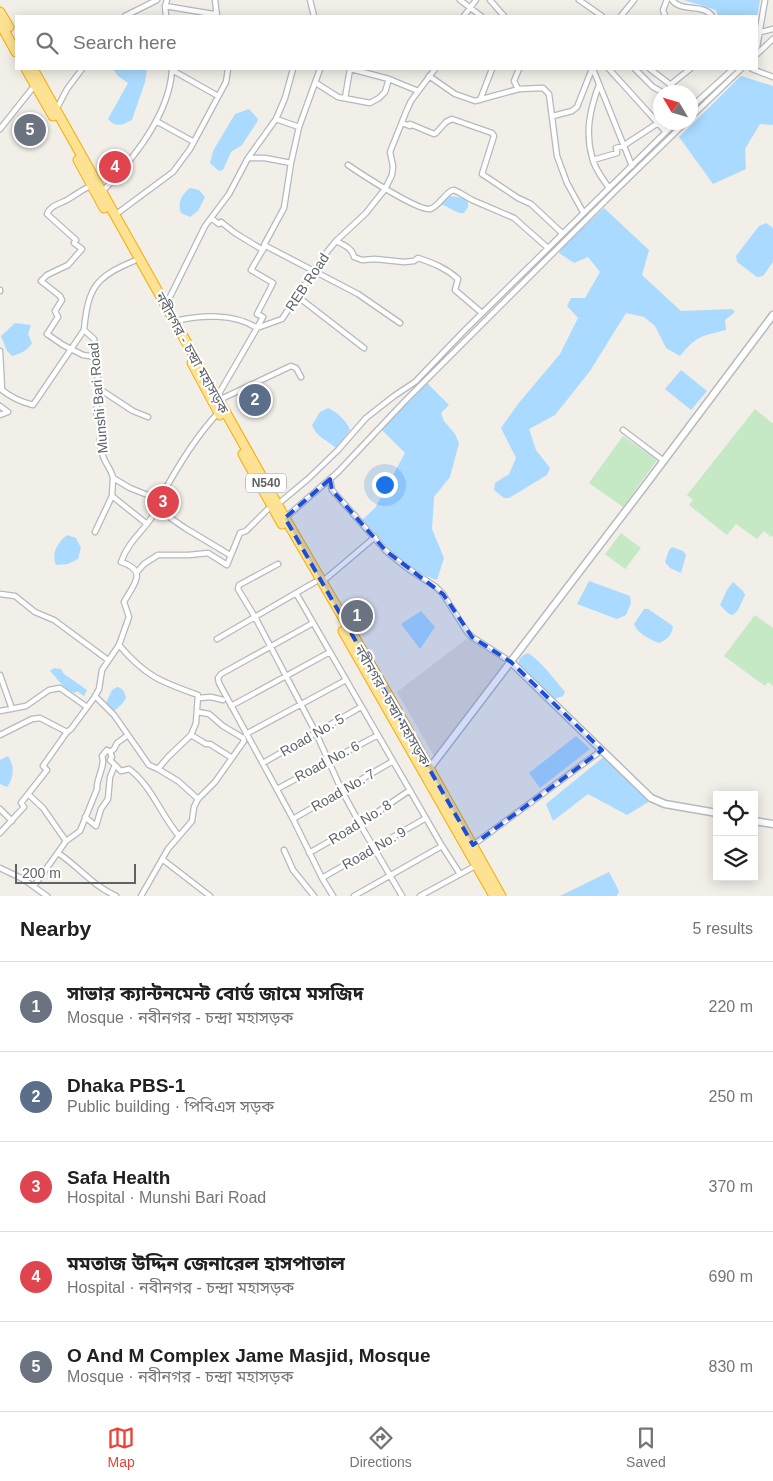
<!DOCTYPE html>
<html lang="en">
<head>
<meta charset="utf-8">
<style>
	:root { --surface:#fff; --page:#f6f6f6; --text:#202124; --muted:#757577; --line:#e0e0e0; --accent:#ea4335 }
	body { margin:0; font-family:Helvetica,"Noto Sans Bengali",sans-serif; background:var(--page); color:var(--text) }
	.controls { position:absolute; right:15px; bottom:15px; display:grid; overflow:hidden; border-radius:0px; box-shadow:0 2px 12px #0003 }
	.controls button { width:45px; height:45px; display:grid; place-items:center; padding:0; border:0; border-bottom:1px solid var(--line); background:var(--surface); color:var(--text); font:25px sans-serif }
	.compass { position:absolute; left:653px; top:85px; width:45px; height:45px; border-radius:50%; background:var(--surface); box-shadow:0 2px 12px #0003; rotate:308deg }
	.scale { position:absolute; left:15px; bottom:12px; width:121px; box-sizing:border-box; padding-left:5px; border:2px solid #5f6368; border-top:0; font-size:14px; line-height:18px; white-space:nowrap; color:#5f6368; -webkit-text-stroke:4px #fff; paint-order:stroke }
	.you { position:absolute; left:384px; top:484px; width:18px; height:18px; margin:-12px; border:4px solid #fff; border-radius:50%; background:#1a73e8; box-shadow:0 0 0 8px #1a73e833 }
	.badge { display:grid; place-items:center; width:32px; height:32px; border-radius:50%; background:var(--accent); color:#fff; font-size:16px; font-weight:700 }
	.pin { position:absolute; translate:-50% -50%; border:2px solid #fff; box-shadow:0 1px 5px #0006 }
	.list { margin:0; padding:0; list-style:none }
	h2 { display:flex; justify-content:space-between; align-items:center; height:65px; margin:0; padding:0 20px; font-size:21px }
	h2 small { font-size:16px; font-weight:400; color:var(--muted) }
	.list li { display:grid; grid-template-columns:32px 1fr auto; gap:15px; align-items:center; box-sizing:border-box; height:90px; padding:0 20px; border-top:1px solid var(--line) }
	.list b { display:block; font-size:19px; white-space:nowrap }
	.list p { margin:0; font-size:16px; white-space:nowrap; color:var(--muted) }
	.list em { font-size:16px; font-style:normal; color:var(--muted) }
	.icon { flex:none; width:28px; height:28px; fill:none; stroke:currentColor; stroke-width:2; stroke-linecap:round; stroke-linejoin:round }
	.map { position:relative; flex:none; width:773px; height:896px; overflow:hidden }
	.search { position:absolute; background:var(--surface); box-shadow:0 2px 12px #0003; left:15px; right:15px; top:15px; height:55px; display:flex; align-items:center; gap:12px; box-sizing:border-box; padding:0 18px; border-radius:0px; color:var(--muted); font-size:19px }
	.sheet { height:515px; background:var(--surface) }
	nav { display:flex; justify-content:space-around; align-items:center; box-sizing:border-box; height:70px; border-top:1px solid var(--line); background:var(--surface); font-size:14px; color:var(--muted) }
	nav a { display:grid; justify-items:center; gap:2px }
	nav .on { color:var(--accent) }
	.map>svg:first-child { display:block }
	.education { fill:#e1ded6 }
	.green { fill:#c5e8c5 }
	.water { fill:#aadaff }
	.lines { fill:none; stroke-linecap:round; stroke-linejoin:round }
	.street-casing { stroke:#b5b8bc; stroke-width:7 }
	.secondary-casing { stroke:#b6babf; stroke-width:9 }
	.highway-casing { stroke:#f9ab00; stroke-width:11 }
	.street { stroke:#fff; stroke-width:4.5 }
	.secondary { stroke:#fff; stroke-width:6 }
	.highway { stroke:#fde293; stroke-width:9 }
	.marked { fill:#1d4ed8; fill-opacity:0.2; stroke:#1d4ed8; stroke-width:4; stroke-dasharray:10 6; stroke-linejoin:round }
	.labels { text-anchor:middle; stroke-width:4.5; stroke-linejoin:round; paint-order:stroke }
	.shield { fill:#fff; stroke:#8f9295; stroke-width:1 }
	.shield-label { font-size:12px; font-weight:bold; fill:#5f6368 }
	.street-label { font-size:14px; fill:#5f6368; stroke:#fff }
</style>
</head>
<body>
<div class="map">
<svg width="773" height="896" viewBox="0 0 773 896">
	<rect width="100%" height="100%" fill="#f1efe8"/>
	<path class="education" d="M469,637L506,663L434,756L397,692Z"/>
	<path class="green" d="M755,409L772,423L773,422V536L771,537L764,531L757,539L736,524L727,535L689,505L693,500L687,495Z
		M623,436L657,460L623,507L589,483Z
		M621,533L641,548L625,569L605,554Z
		M755,615L773,628V686L768,682L765,686L724,656Z"/>
	<path class="water" d="M684,0H760L757,19V16H718L716,10Z
		M113,69H147L145,82L132,120C122,125 116,128 108,119L128,83L118,76Z
		M741,76L773,86V125L760,124L745,149L746,169L713,184L679,137Z
		M249,109L258,119L257,122L242,145L231,152L223,170L219,171L210,163L213,151L235,114Z
		M190,188L199,190L205,197L198,211L190,217L181,213C177,203 182,194 190,188Z
		M450,196L463,198L468,202V207L464,213H459L441,204Z
		M604,208L649,250L642,275L681,311L732,309L735,312L725,320L726,330C702,336 696,336 680,356L666,348L655,326L644,317L626,313L590,371L555,415L529,429L536,450L550,468L547,475L509,498H504L494,490L495,483L509,474L516,458L501,428L518,404L560,354L578,318L567,306L571,298H585L600,272L588,257L574,263L559,253L563,246Z
		M766,223L773,228V262L763,276L757,277L737,262L736,256L759,226Z
		M15,323L31,325L28,334L32,343C28,350 20,354 12,356L7,351L1,336Z
		M681,370L707,391L691,410L665,389Z
		M424,380L449,405L441,413L444,421L455,434L459,443L450,477L434,497L432,529L444,558L437,580C406,570 383,544 362,520L375,508L405,453L378,426Z
		M328,408C337,412 347,421 350,430L336,448C327,440 316,437 312,425L320,412Z
		M67,535L76,538L81,548L78,559L68,564L56,565C51,553 58,542 67,535Z
		M672,547L683,551L686,555L681,573L670,568L665,562L669,550Z
		M589,581L630,596L631,603L626,615L617,619L577,604Z
		M733,582L743,591L745,595L738,610L733,615L729,614L720,605L727,590Z
		M644,609H648L673,626C672,635 667,640 659,643C649,639 638,634 634,624Z
		M421,611L435,627L420,649L401,624Z
		M528,653C541,661 555,680 565,692L563,696L555,699L548,695L535,683L519,665C517,659 523,655 528,653Z
		M54,668L61,669L64,674L87,690L84,696L77,691L75,693C63,689 58,679 50,671Z
		M117,687C123,688 125,693 126,698L122,704L114,711L106,703L112,690Z
		M576,736L590,749L540,788L529,773Z
		M606,755L650,801L627,815L588,794L553,821L546,804Z
		M8,756C15,766 14,778 7,787L0,784V760Z
		M609,872L619,891L617,896H560Z"/>
	<g class="lines">
		<defs>
			<path id="street" d="M215,0L217,16
				M310,0L314,16
				M460,0L481,16
				M490,0L504,16
				M579,0L602,16
				M672,0C682,13 703,3 712,16
				M165,6L213,14L216,13
				M125,16L157,0
				M166,16L165,6L167,0
				M464,16L476,0
				M621,16L634,0
				M665,16L663,10L667,0
				M757,33L773,29
				M757,47L765,0
				M757,54L773,39
				M320,69L299,127L291,163L284,208L264,245L358,294L400,323
				M351,69L389,79
				M593,69L632,166
				M609,69L666,132
				M635,69L653,87L662,92
				M650,69L680,92
				M752,69L773,77
				M172,70L218,96
				M429,76L455,94L475,101L519,89L543,88L549,94L557,156L567,183L583,212
				M316,83L338,97L370,103L379,98L385,92L389,79L418,91
				M599,85C590,109 585,132 592,157C594,168 603,179 609,188
				M670,85L690,69
				M518,89L514,81L519,69
				M345,98L350,69
				M480,100L492,69
				M690,108L733,69
				M56,110L67,89L82,69
				M553,116L572,111L577,107L592,69
				M690,118L741,69
				M276,119L299,127
				M156,121L194,142
				M402,123L410,126V124L434,134L436,133L446,122L452,119L492,133L494,136L482,174L518,198L531,204L562,233
				M0,129L35,85
				M249,158H265L291,163
				M593,160L617,153L616,148L623,146L658,123
				M348,165C361,174 418,211 430,209C438,207 444,195 451,191L454,190L460,193L472,200L514,218L548,248
				M91,186C83,189 77,194 70,198C62,204 51,204 47,214L76,240L74,243L82,249L68,265L47,275L41,281L60,296L62,300L55,311L58,317L47,334L63,345L83,355L96,357
				M102,192C132,160 170,115 172,69
				M115,215L173,172L190,149L226,82L228,69
				M211,218L219,224L221,222L235,233L263,250
				M336,241C344,245 352,248 354,257L362,260L375,259L404,262L414,261L418,258C433,263 446,268 458,279L455,290L482,313
				M134,261C95,277 88,288 84,330L94,339L95,343L99,395L96,412L98,418L103,423C99,433 99,446 103,456C105,464 111,468 113,478L130,488L160,500
				M0,290V291
				M297,296L364,348
				M166,305L205,226L229,194L248,158L276,119L285,98L293,69
				M175,321C201,315 234,313 257,328L263,317L257,314L273,283L251,270L265,246
				M0,351L2,390C12,398 21,402 33,405L84,330
				M98,388L133,411L148,417
				M217,397L257,328L282,319L323,257L336,241L366,213L385,189L392,175L393,166L390,152L406,112L411,101L435,69
				M219,400L291,366L296,368L301,377
				M0,406L8,412L0,415
				M623,430L664,461
				M330,479L332,490L386,551L407,568L436,587L443,594L467,632L472,637L511,662
				M112,496L147,524
				M278,504L308,479L338,450L366,418L394,396L415,382L463,332L676,122
				M156,508L185,528L230,555
				M285,518L338,472L404,402L614,192L686,122
				M95,532L112,496L113,478
				M278,564L239,585L238,589L255,617L316,733L342,791L360,824L402,896
				M137,572L144,564L158,555H189L208,553L227,565L240,533L246,531L271,506
				M322,582L375,537
				M296,593L442,846L460,874
				M0,594L15,596L35,612L54,620L108,660
				M313,623L221,674L218,678L219,683L293,819L322,878L333,896
				M217,639L315,582
				M119,645C145,676 161,682 198,695L196,723L191,735L206,744H210L232,758L215,782L198,799L194,807L192,821L168,849L141,896
				M0,675L12,709
				M199,698L211,697L223,700
				M231,706L330,652
				M0,711L26,706L49,690L60,688L87,707
				M198,712L209,714L223,726L243,738L244,741L232,758
				M246,734L346,680
				M0,735L32,719L40,718L67,732L71,729L94,698L99,689L102,670L119,645L129,617L124,602C133,585 149,571 121,562C129,540 143,532 154,514C156,509 158,504 160,499C176,469 195,437 219,412
				M128,735L149,765L158,769
				M191,735L168,757L158,769L178,781L198,799
				M263,763L361,707
				M115,765L121,771L129,769C151,785 161,815 179,836
				M277,789L378,735
				M28,794L43,808L66,841L34,886
				M0,809L12,821
				M85,817L96,826L101,809L108,799L110,777L115,765L110,760L112,757L110,752
				M293,819L393,761
				M0,833L24,807L21,803L47,770L43,766L67,732
				M66,841L80,831L97,789C96,778 106,766 102,756L107,750L110,752L114,749L117,743L128,735L114,715L95,696
				M473,845L602,750
				M284,850L293,870L314,896
				M58,853C79,867 93,886 116,896
				M309,853L360,824L410,790
				M162,859L210,896
				M0,868L23,879L47,896
				M322,878L426,818
				M354,896L442,846
				M420,896L477,865"/>
			<path id="secondary" d="M511,662L651,798L665,804L717,813
				M429,769L644,487L773,315
				M754,821L773,824"/>
			<path id="highway" d="M0,12L9,27
				M0,23L16,52
				M26,69L53,116
				M33,69L285,518L387,693L501,896
				M78,160L104,208
				M192,363L220,415
				M243,454L282,524
				M343,631L494,896"/>
		</defs>
		<use href="#street" class="street-casing"/>
		<use href="#secondary" class="secondary-casing"/>
		<use href="#highway" class="highway-casing"/>
		<use href="#street" class="street"/>
		<use href="#secondary" class="secondary"/>
		<use href="#highway" class="highway"/>
	</g>
	<path class="marked" d="M330,479L332,490L386,551L443,594L472,637L511,662L602,750L473,845L285,518Z"/>
	<g class="labels">
		<rect class="shield" x="246" y="473.5" width="40" height="19" rx="4"/>
		<g class="shield-label">
			<text x="266" y="487">N540</text>
		</g>
		<g class="street-label">
			<text transform="translate(307 282) rotate(-56)" y="5">REB Road</text>
			<text transform="translate(192 353) rotate(61)" y="5">নবীনগর - চন্দ্রা মহাসড়ক</text>
			<text transform="translate(98 398) rotate(-95)" y="5">Munshi Bari Road</text>
			<text transform="translate(392 705) rotate(60)" y="5">নবীনগর - চন্দ্রা মহাসড়ক</text>
			<text transform="translate(312 735) rotate(-30)" y="5">Road No. 5</text>
			<text transform="translate(327 761) rotate(-28)" y="5">Road No. 6</text>
			<text transform="translate(343 790) rotate(-30)" y="5">Road No. 7</text>
			<text transform="translate(360 822) rotate(-32)" y="5">Road No. 8</text>
			<text transform="translate(374 848) rotate(-30)" y="5">Road No. 9</text>
		</g>
	</g>
</svg>
<div class="controls">
<button><svg class="icon" aria-label="locate" viewBox="0 0 24 24"><circle cx="12" cy="12" r="6"/><path d="M12 2v4M12 18v4M2 12h4M18 12h4"/></svg></button>
<button><svg class="icon" aria-label="layers" viewBox="0 0 24 24"><path d="M12 4l9 5-9 5-9-5zM3 14l9 5 9-5"/></svg></button>
</div>
<svg class="compass" viewBox="-18 -18 36 36"><path d="M0-13l5 13h-10z" fill="#e53935"/><path d="M0 13l5-13h-10z" fill="#757577"/></svg>
<div class="scale">200 m</div>
<div class="you"></div>
<div class="pin badge" style="left:357px;top:616px;background:#6b7280">1</div>
<div class="pin badge" style="left:255px;top:400px;background:#5c6f8a">2</div>
<div class="pin badge" style="left:163px;top:502px;background:#e0444e">3</div>
<div class="pin badge" style="left:115px;top:167px;background:#e0444e">4</div>
<div class="pin badge" style="left:30px;top:130px;background:#6b7280">5</div>
<div class="search"><svg class="icon" aria-label="search" viewBox="0 0 24 24"><circle cx="10" cy="10" r="6"/><path d="M15 15l6 6"/></svg>Search here</div>
</div>
<section class="sheet">
<h2>Nearby<small>5 results</small></h2>
<ul class="list">
<li><span class="badge" style="background:#6b7280">1</span><div><b>সাভার ক্যান্টনমেন্ট বোর্ড জামে মসজিদ</b><p>Mosque · নবীনগর - চন্দ্রা মহাসড়ক</p></div><em>220 m</em></li>
<li><span class="badge" style="background:#5c6f8a">2</span><div><b>Dhaka PBS-1</b><p>Public building · পিবিএস সড়ক</p></div><em>250 m</em></li>
<li><span class="badge" style="background:#e0444e">3</span><div><b>Safa Health</b><p>Hospital · Munshi Bari Road</p></div><em>370 m</em></li>
<li><span class="badge" style="background:#e0444e">4</span><div><b>মমতাজ উদ্দিন জেনারেল হাসপাতাল</b><p>Hospital · নবীনগর - চন্দ্রা মহাসড়ক</p></div><em>690 m</em></li>
<li><span class="badge" style="background:#6b7280">5</span><div><b>O And M Complex Jame Masjid, Mosque</b><p>Mosque · নবীনগর - চন্দ্রা মহাসড়ক</p></div><em>830 m</em></li>
</ul>
</section>
<nav>
<a class="on"><svg class="icon" aria-label="map" viewBox="0 0 24 24"><path d="M3 6l6-2 6 2 6-2v14l-6 2-6-2-6 2zM9 4v14M15 6v14"/></svg>Map</a>
<a><svg class="icon" aria-label="directions" viewBox="0 0 24 24"><path d="M12 3l9 9-9 9-9-9zM9 14v-3h6M13 9l2 2-2 2"/></svg>Directions</a>
<a><svg class="icon" aria-label="saved" viewBox="0 0 24 24"><path d="M7 4h10v16l-5-4-5 4z"/></svg>Saved</a>
</nav>
</body>
</html>
